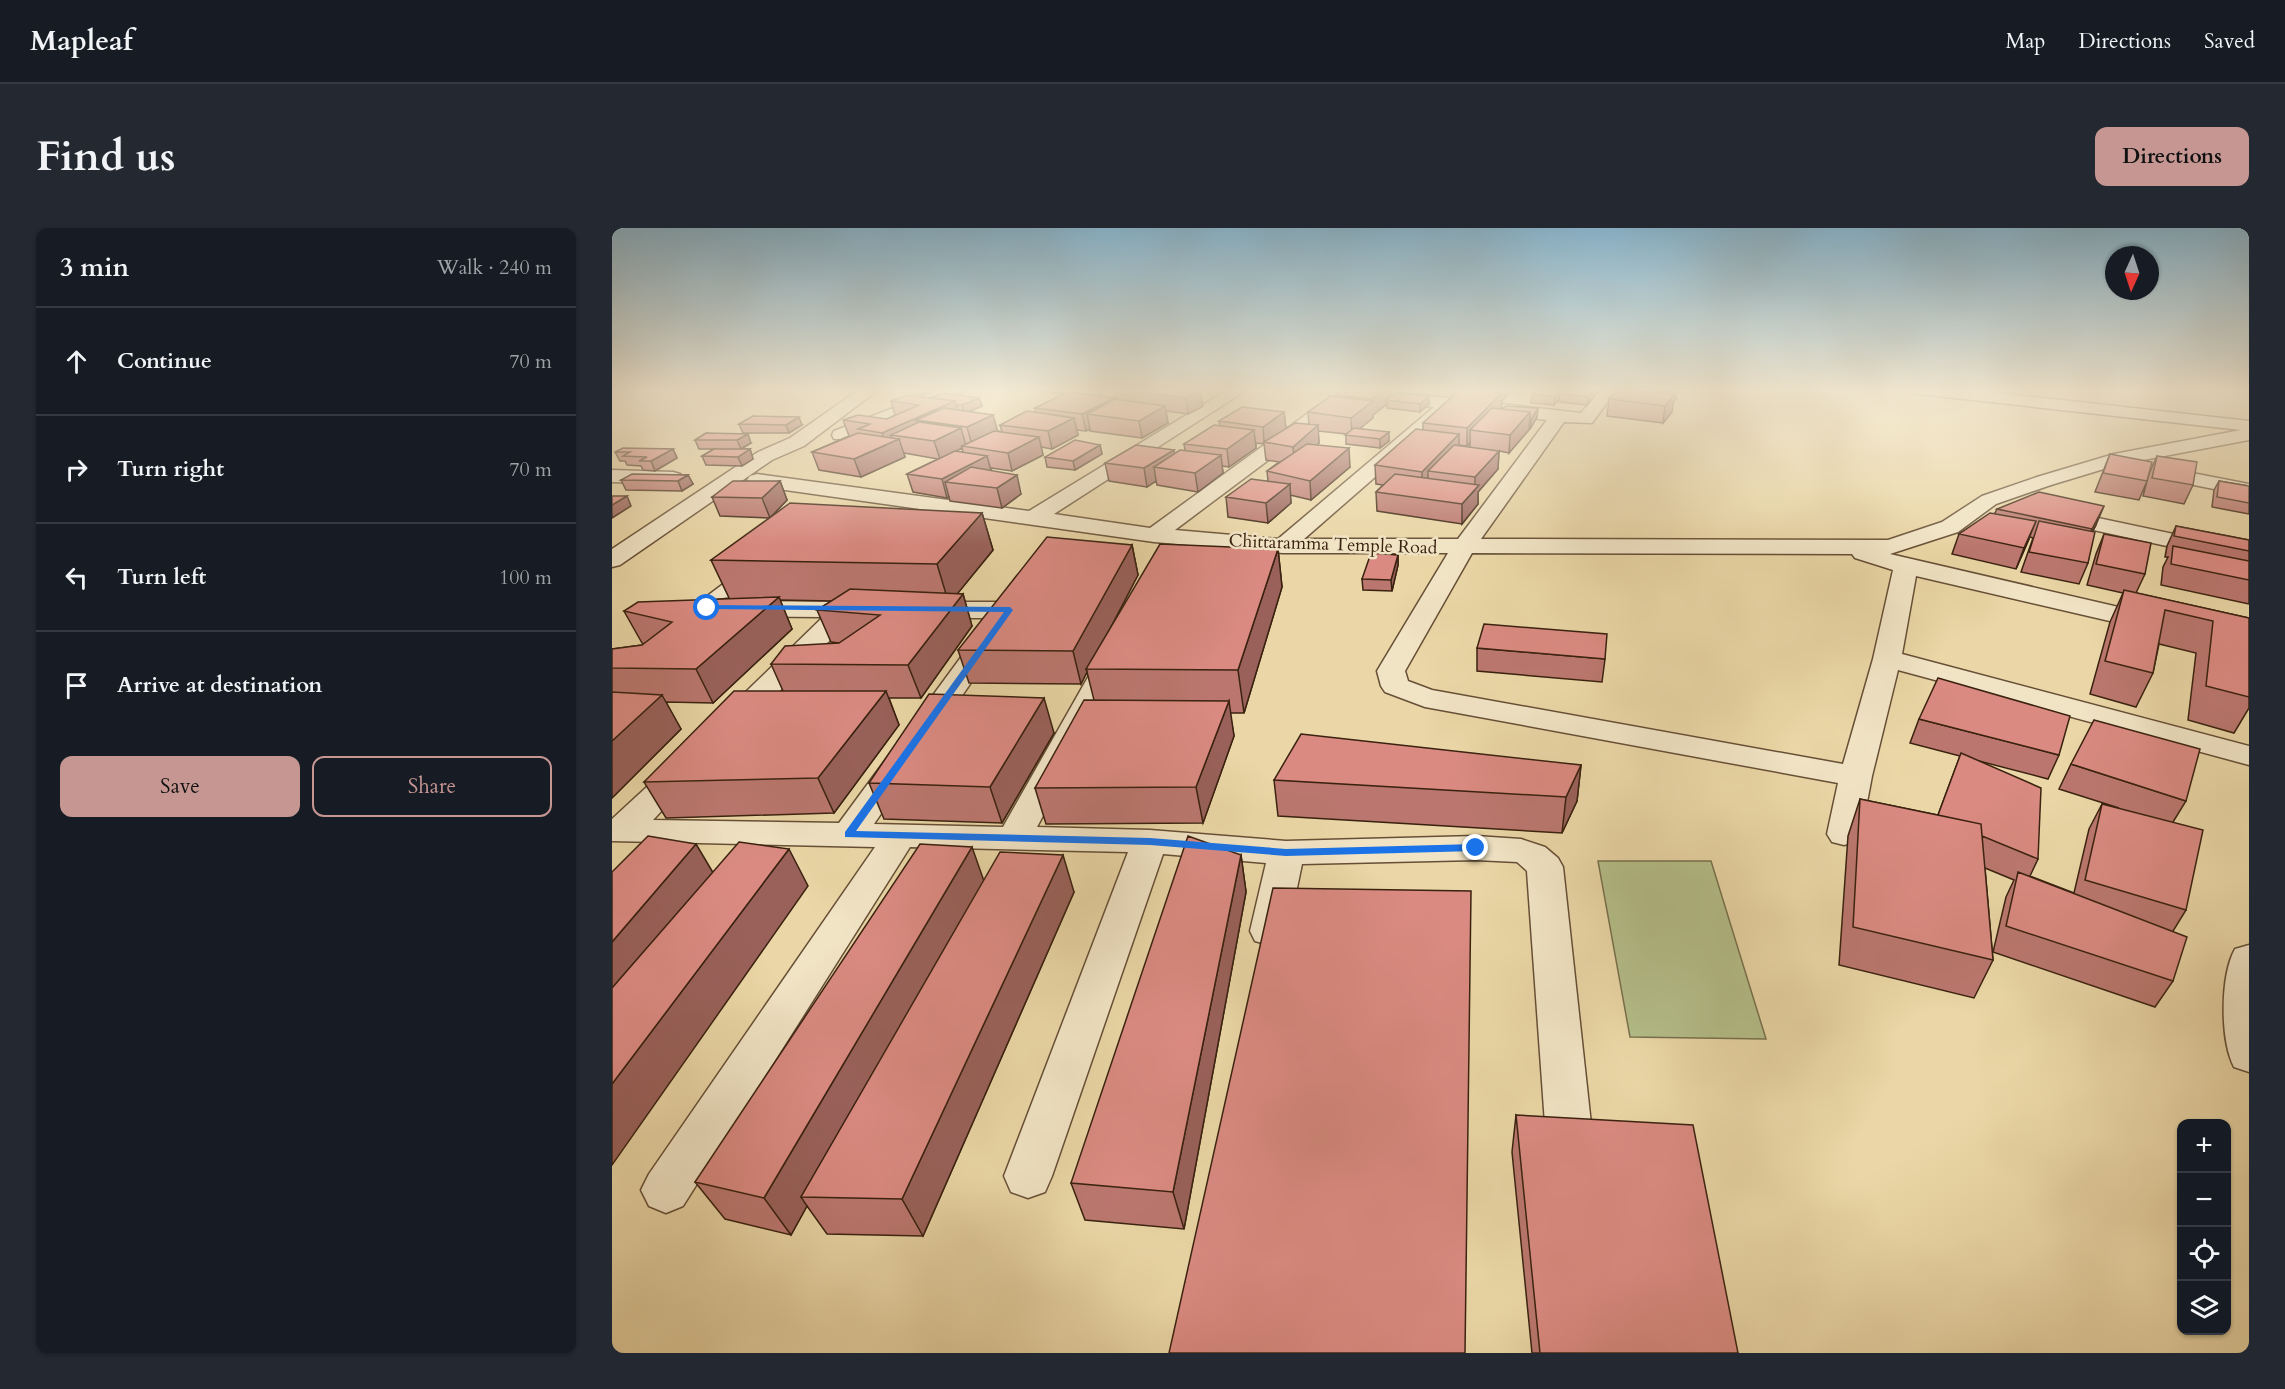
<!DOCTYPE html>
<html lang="en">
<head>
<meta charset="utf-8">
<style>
	:root { --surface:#171b24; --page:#242831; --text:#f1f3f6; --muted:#9ea1a6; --line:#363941; --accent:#c59692 }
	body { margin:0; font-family:Cardo,serif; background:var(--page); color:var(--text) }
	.controls { position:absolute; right:18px; bottom:18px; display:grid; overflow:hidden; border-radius:12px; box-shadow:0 2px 4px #0004 }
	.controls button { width:54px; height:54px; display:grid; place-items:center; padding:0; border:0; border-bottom:2px solid var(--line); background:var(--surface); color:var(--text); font:30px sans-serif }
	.compass { position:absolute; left:1493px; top:18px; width:54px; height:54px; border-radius:50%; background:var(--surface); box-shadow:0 2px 4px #0004; rotate:183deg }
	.stop { position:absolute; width:18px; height:18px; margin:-14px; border:4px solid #1a73e8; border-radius:50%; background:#fff }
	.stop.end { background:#1a73e8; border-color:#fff; box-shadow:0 2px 6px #0008 }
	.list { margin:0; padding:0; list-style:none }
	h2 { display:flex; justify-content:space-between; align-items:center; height:78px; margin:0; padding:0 24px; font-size:26px }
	h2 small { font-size:20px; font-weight:400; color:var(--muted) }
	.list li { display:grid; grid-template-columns:39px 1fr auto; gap:18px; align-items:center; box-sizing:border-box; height:108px; padding:0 24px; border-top:2px solid var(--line) }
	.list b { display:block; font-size:22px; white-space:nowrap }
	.list em { font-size:20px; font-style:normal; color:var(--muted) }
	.actions { display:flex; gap:12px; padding:18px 24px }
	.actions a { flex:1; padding:14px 0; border:2px solid var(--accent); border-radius:12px; text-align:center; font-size:21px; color:var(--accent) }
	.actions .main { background:var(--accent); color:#111 }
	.icon { flex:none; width:33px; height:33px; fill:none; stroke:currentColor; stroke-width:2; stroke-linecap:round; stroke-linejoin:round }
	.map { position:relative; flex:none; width:1637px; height:1125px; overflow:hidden; border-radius:12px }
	header { display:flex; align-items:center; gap:36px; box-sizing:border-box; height:84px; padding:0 30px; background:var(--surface); border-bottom:2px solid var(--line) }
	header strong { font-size:28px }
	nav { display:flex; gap:33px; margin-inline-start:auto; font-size:21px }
	.intro { display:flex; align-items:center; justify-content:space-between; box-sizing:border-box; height:144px; padding:0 36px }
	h1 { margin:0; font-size:42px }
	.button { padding:15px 27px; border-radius:12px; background:var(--accent); color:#111; font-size:21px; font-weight:700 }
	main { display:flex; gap:36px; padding:0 36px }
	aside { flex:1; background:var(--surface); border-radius:12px; box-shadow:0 2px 4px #0004 }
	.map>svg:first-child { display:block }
	.green { fill:#b4be89; stroke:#77704c; stroke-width:1.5 }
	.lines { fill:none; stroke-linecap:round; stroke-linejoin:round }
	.minor-casing { stroke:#664f36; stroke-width:3 }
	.minor { fill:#f1e4c5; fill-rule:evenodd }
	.wall { fill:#bb776f; stroke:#3a2210; stroke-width:1.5; fill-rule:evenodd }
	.shaded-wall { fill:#99615a; stroke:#3a2210; stroke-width:1.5 }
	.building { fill:#da8a81; stroke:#3a2210; stroke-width:1.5 }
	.route { fill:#1a73e8 }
	.labels { text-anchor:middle; stroke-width:5; stroke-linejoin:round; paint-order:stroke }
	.far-street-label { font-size:18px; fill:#3a2210; stroke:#f1e4c5 }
</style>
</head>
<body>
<header>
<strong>Mapleaf</strong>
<nav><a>Map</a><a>Directions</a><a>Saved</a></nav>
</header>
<div class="intro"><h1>Find us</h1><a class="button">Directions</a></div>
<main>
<aside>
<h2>3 min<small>Walk · 240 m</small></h2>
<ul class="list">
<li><svg class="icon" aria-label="ahead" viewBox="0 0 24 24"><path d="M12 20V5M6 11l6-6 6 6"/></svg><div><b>Continue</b></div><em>70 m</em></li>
<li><svg class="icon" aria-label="right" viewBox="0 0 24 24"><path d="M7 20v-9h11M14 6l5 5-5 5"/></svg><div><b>Turn right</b></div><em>70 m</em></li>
<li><svg class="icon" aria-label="left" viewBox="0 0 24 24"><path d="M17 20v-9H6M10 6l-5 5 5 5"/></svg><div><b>Turn left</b></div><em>100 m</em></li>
<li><svg class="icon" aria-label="arrive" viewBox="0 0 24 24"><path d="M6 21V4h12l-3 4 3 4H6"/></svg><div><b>Arrive at destination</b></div></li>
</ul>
<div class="actions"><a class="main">Save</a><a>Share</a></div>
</aside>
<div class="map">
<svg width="1637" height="1125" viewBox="0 0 1637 1125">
	<rect width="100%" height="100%" fill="#ead6a6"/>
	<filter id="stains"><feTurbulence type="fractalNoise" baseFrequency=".00333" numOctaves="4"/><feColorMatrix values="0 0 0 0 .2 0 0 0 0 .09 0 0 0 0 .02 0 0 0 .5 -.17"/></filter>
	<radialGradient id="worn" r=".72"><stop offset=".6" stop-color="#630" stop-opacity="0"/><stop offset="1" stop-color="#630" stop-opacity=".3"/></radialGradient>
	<path class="green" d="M986,633H1099L1154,811L1018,809Z"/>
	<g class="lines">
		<defs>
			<path id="minor" d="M248,161H267L192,218L160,232L8,337L0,339V321L146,224L178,210Z
				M330,161H352L350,165L236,211H222L220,207L222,203Z
				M470,161H491L489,165L437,191H425L422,187L425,183Z
				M617,161H636L442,286L538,300L721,167L708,165L706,161H756L969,185L989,161H1005L980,195L952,194L869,311L1276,312L1330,294L1370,268L1425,249L1502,226L1629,202L1307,166L1301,165L1299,161H1351L1637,193V212L1505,237L1439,257L1384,276L1346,304L1278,326L1554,390L1558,396L1554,402L1545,404L1304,348L1290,426L1637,518V537L1286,442L1260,548L1249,606L1244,614L1232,617L1220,614L1215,606L1226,555L813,479L773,464L769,458L765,443L836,325H671L542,314L145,258L138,256L135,252L138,248L145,246L417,283ZM739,170L822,179L666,311L563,302ZM841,181L935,192L846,311H692ZM860,325L1240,326L1243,330L1281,342L1261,431L1231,536L820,462L796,453L793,443Z
				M1539,237L1637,256V268L1532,247L1529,243L1532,239Z
				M0,242L61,244L68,246L71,250L68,254L61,256L0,254Z
				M1439,280L1637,322V336L1431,291L1428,286L1431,281Z
				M151,330L159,332L163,337L159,342L120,373L252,374L261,377L265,382L261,387L240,390L130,501L119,504L108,501L104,495L108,489L211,389L95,388L86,385L82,380L86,375L143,332Z
				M309,374H398L407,377L411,382L407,387L398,390H309L300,387L296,382L300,377Z
				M378,400L387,402L391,408L262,596L391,599L488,428L492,422L502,420L512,422L516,428L425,599L538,602L674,613L864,608L909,611L933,619L946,630L951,639L979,896L973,910L956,916L939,910L933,896L915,643L905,634L864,632L690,636L676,703L671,713L657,717L643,713L638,703L654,635L551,626L440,948L433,964L416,970L399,964L392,948L516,624L298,619L71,978L54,985L37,978L29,962L37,946L263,619L0,613V591L63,533L74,530L85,533L90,540L41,592L227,595L369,402Z
				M1637,717V844L1622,839C1608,812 1608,748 1623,721Z"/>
		</defs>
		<use href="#minor" class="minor-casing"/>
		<use href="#minor" class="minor"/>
	</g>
	<path class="wall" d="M282,161H326L312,167L283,163Z
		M412,161H472L463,165L502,172H504L502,161L588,162L591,178L576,186L554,183L556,195L530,210L478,203V201L474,203L465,202L466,207L440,221L429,219L431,227L400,243L379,240L380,243L409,266L390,280L338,273L337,269L335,270L301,264L295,246L326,231L292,225L293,229L249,249L207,242L200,224L237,208L231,192L275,191L283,187L279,173L318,170H367L370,178L358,183L386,203L390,204L388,197L424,185L423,180L452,166ZM350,220L351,224L344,223Z
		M733,161H779V168L817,176L808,184L775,180V176L761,187V190L748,200L777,213L768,220L734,216V206L706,203L707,215L705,217L738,239L699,272L678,267L679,275L656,295L616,289L614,269L656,253L655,243L667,234L654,232L652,216L644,215V220L617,239L610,238L611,245L586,264L545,257L544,253L535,259L497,253L493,235L562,226L573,222L572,216L608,198L607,193L672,184L674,201L697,197L696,184L724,169V167Z
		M839,161H901L890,173L889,181L926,180L925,189L918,201H917L897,225L887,223L886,241L866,264V276L850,296L765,283L764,264L771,257L764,256L763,237L811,202V195L842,167H839ZM858,215V219L847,218V217L855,218Z
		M988,161L975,177L947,174V171L942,177L919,175L920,166Z
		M1006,161H1071L1068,165H1065L1064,170L1061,175L1060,184L1051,195L995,188L997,171L1005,162Z
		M141,188L190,197L177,205H131L127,196Z
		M94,205L139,215L129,221H138L141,231L130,238L94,237L90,228L102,221H87L83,212Z
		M488,217L490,226L463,242L435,239L433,229Z
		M61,221L65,230L43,243L31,242L29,238L15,237L13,233H8L3,224Z
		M1498,226L1535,253L1527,272L1483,264Z
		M1545,228L1581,257L1572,276L1531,268L1537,246Z
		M76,247L81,256L70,263L14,262L9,252Z
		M168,253L175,272L158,290L108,288L100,269Z
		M1607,253L1637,258V286L1600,279L1602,262Z
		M1385,281L1484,297L1481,303L1476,335L1467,356L1409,344L1421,310L1418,309L1404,341L1340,326L1347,306L1383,285Z
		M370,285L381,322L345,366H351L360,398L309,470H277L287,497L222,585L54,590L32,554L171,463L159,436L227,415L219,414L205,382L220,373L168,372L180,401L101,475L54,474L69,501L0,570V421L30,417L32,416L30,415L12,383L117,370L99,332Z
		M1564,298L1637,312V376L1549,357L1551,339L1556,329H1553L1555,318Z
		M1492,306L1533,346L1524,365L1637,390V480L1622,505L1576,492L1584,425L1547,416L1541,445L1524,479L1478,466L1498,394L1511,365L1475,357L1484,326Z
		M520,317L526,347L495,407L666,321L670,359L632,485H618L622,508L591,595L434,596L423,560L482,472L475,444L469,456L357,455L346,422Z
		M786,327V337L780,363L751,362L750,351Z
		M865,420L993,431L990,454L865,443Z
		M1307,491L1447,527L1436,551L1367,533L1426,631L1418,648L1462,665L1477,601L1490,576L1507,580L1447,561L1459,536L1574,573L1561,594L1574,682L1561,703V753L1543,779L1381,724L1394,669L1402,652L1373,640L1381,732L1362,770L1227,737L1236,608L1248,571L1326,587L1348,528L1298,515Z
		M442,505L390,595L272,591L257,555Z
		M969,537L965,573L950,605L666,588L662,552Z
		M629,627L634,664L572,1001L473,992L459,955Z
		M372,652L462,664L311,1008L215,1006L195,978L179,1007L113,991L83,954Z
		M904,887L1126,1125H920L900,924Z"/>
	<path class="shaded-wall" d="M310,161H326L312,167Z
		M457,161H472L459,167Z
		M772,161H779V172H774L775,176L761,187V190L740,207L739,190L759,174V171Z
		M890,161H901L890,173L889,182L858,202V215L855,218V200L890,165Z
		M950,161H953L948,166L947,171L942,177L943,169Z
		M982,161H988L975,177L976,169Z
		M1062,161H1065L1064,170L1061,175L1060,184L1051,195L1053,178L1058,172L1059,164Z
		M588,162L591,178L576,186L574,170Z
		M817,168V176L808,184V176Z
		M367,170L370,178L352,186L350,177Z
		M502,170L505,186H475L478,201L474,203L470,186Z
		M343,173L348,190L304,192L309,208L279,207L281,213L287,211L293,229L249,249L242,231L274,217L270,205Z
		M553,178L556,195L530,210L527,193Z
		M926,180L925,189L918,201L919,192Z
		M672,184L674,201L652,214L651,199Z
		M918,184L917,202L897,225L898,207Z
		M381,187L386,204L360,217L355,199Z
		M187,189L190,197L177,205L174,197Z
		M462,190L466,207L440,221L436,203Z
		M706,197L707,215L683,237L681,219Z
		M349,200L354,218H350V220L328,231L322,213Z
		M642,202L644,220L617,239L615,221Z
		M777,204V213L768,220V211Z
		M136,206L139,215L129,221L125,212Z
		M847,206V224L816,243V256L810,262V244Z
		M427,209L431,227L400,243L396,225Z
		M488,217L490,226L463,242L461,233Z
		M737,220L738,239L699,272L698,253Z
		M61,221L65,230L43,243L39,233Z
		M138,221L141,231L130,238L126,229Z
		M562,222L564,240L542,239L544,253L535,259L532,240Z
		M887,223L886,241L866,264V276L850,296V276L863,262V249Z
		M609,227L611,245L586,264L583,245Z
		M375,228L380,246L333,254L337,269L335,270L330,251Z
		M76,247L81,256L70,263L66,253Z
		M405,247L409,266L390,280L385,260Z
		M168,253L175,272L158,290L150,270Z
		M678,256L679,275L656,295L654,275Z
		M15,268L19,278L0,290V277Z
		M1492,278L1484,297L1471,321L1480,301Z
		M370,285L381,322L337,376L325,336Z
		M1424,293L1416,313L1404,341L1412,320Z
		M520,317L526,347L477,441H474L475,444L469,456L461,423Z
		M666,321L670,359L632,485L626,442Z
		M786,327V337L780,363L779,352Z
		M351,366L360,398L309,470L296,437Z
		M167,369L180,401L101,475L84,441Z
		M274,463L287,497L222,585L206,550Z
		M50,467L69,501L0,570V513Z
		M432,470L442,505L390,595L378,559Z
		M617,473L622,508L591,595L584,559Z
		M969,537L965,573L950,605L954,569Z
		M84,616L106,653L0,785V714Z
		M360,619L373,656L189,969L195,978L179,1007L152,970Z
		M177,621L196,658L0,937V856Z
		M451,627L462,664L311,1008L290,971Z
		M629,627L634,664L572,1001L561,964Z"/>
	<path class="building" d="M502,161H582L588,162L574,170Z
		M733,161H772L759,171L724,167Z
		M849,161L890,165L855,200L811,195Z
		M925,161H950L943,169L920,166Z
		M952,161H982L976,169L948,166Z
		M1007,161H1011L1062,167L1053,178L997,171Z
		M1030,161H1062L1059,164Z
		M456,164L502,170L470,186L423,180Z
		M785,164L817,168L808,176L774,172Z
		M331,165L367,170L350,177H344L343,173L318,170Z
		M295,167L343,173L270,205L246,201L258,196L231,192L246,187L275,191L307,177L279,173Z
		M719,168L761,173L739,190L696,184Z
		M503,171L553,178L527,193L475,186Z
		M894,178L926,180L919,192H918V184L889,181Z
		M630,179L672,184L651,199L607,193Z
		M332,180L381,187L355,199L304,192Z
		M880,180L918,184L898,207L858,202Z
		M415,183L462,190L436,203L388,197Z
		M141,188L187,189L174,197L127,196Z
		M307,194L349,200L322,213L279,207Z
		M683,195L706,197L681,219L652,214Z
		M602,197L642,202L615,221L572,216Z
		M742,200L777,204L768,211L733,207Z
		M804,201L847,206L810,244L763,237Z
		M382,203L427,209L396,225L350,218Z
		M94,205L136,206L125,212H83Z
		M246,205L287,211L242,231L200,224Z
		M463,212L488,217L461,233L433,229Z
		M695,216L737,220L698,253L655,243Z
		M524,217L562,222L532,240L493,235Z
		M842,217L887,223L863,249L816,243Z
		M11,220L61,221L39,233H27L35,229L11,228L18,224H3Z
		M102,221H138L126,229L90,228Z
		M568,222L609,227L583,245L542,239Z
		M343,223L375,228L330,251L295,246Z
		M1498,226L1540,234L1535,253L1491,245Z
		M1545,228L1585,234L1581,257L1540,250Z
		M359,239L405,247L385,260L333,254Z
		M20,246L76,247L66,253L9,252Z
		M783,246L867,257L850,276L764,264Z
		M639,251L678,256L654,275L614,269Z
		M121,253H168L150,270L100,269Z
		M1607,253L1637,258V275L1605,269Z
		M1427,264L1492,278L1480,301L1385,281Z
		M0,268H15L0,277Z
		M178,275L370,285L325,336L99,332Z
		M1378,285L1424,293L1412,320L1347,306Z
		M1427,293L1483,304L1476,335L1417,324Z
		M1564,298L1637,312V323L1562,308Z
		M1492,306L1539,315L1533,346L1484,336Z
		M435,309L520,317L461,423L346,422Z
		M548,316L666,321L626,442L474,441Z
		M1561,318L1637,333V352L1559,336Z
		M759,325L786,327L779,352L750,351Z
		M238,361L351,366L296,437L159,436L173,418L227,415L268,387L205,382Z
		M1512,362L1637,390V469L1594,458L1601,393L1553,382L1541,445L1493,433Z
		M167,369L84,441L0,440V421L30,417L60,394L12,383L26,374Z
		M872,396L995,406L993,431L865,420Z
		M1326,450L1458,488L1447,527L1307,491Z
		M122,463H274L206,550L32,554Z
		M0,464L50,467L0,513Z
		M317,466L432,470L378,559L257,555Z
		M472,472L617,473L584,559L423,560Z
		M1482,492L1588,521L1574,573L1459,536Z
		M689,506L969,537L954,569L662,552Z
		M1349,525L1429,560L1426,631L1370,608L1369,596L1326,587Z
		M1248,571L1369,596L1381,732L1241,699Z
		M1490,576L1591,602L1574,682L1473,652Z
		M36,608L84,616L0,714V644Z
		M576,608L629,627L561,964L459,955Z
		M127,614L177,621L0,856V760Z
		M308,616L360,619L152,970L83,954Z
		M388,624L451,627L290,971L189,969Z
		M1406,644L1575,709L1561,753L1394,698Z
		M661,660L859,663L853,1125H557Z
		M904,887L1081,897L1126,1125H928Z"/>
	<linearGradient id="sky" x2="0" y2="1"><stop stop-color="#88b6cf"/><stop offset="0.51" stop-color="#f6edd7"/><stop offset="1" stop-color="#f6edd7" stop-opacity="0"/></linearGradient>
	<rect width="1637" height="318" fill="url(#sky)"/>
	<path class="route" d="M95,377L398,379L401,382L244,603L538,610L674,621L864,616L870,620L864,623L674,628L538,617L233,609V604L392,384L92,381L91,380Z"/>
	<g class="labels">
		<g class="far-street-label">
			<text transform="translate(721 316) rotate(2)" y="6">Chittaramma Temple Road</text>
		</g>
	</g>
	<rect width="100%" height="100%" filter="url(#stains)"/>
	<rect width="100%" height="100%" fill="url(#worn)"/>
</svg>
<div class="controls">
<button>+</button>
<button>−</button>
<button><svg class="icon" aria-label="locate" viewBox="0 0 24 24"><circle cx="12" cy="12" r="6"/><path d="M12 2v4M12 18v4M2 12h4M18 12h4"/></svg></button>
<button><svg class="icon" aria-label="layers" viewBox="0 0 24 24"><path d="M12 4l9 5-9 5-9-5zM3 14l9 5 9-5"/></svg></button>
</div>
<svg class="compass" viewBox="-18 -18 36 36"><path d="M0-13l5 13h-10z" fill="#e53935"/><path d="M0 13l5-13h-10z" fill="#9ea1a6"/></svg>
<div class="stop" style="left:95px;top:380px"></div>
<div class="stop end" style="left:864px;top:620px"></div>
</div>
</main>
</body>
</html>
